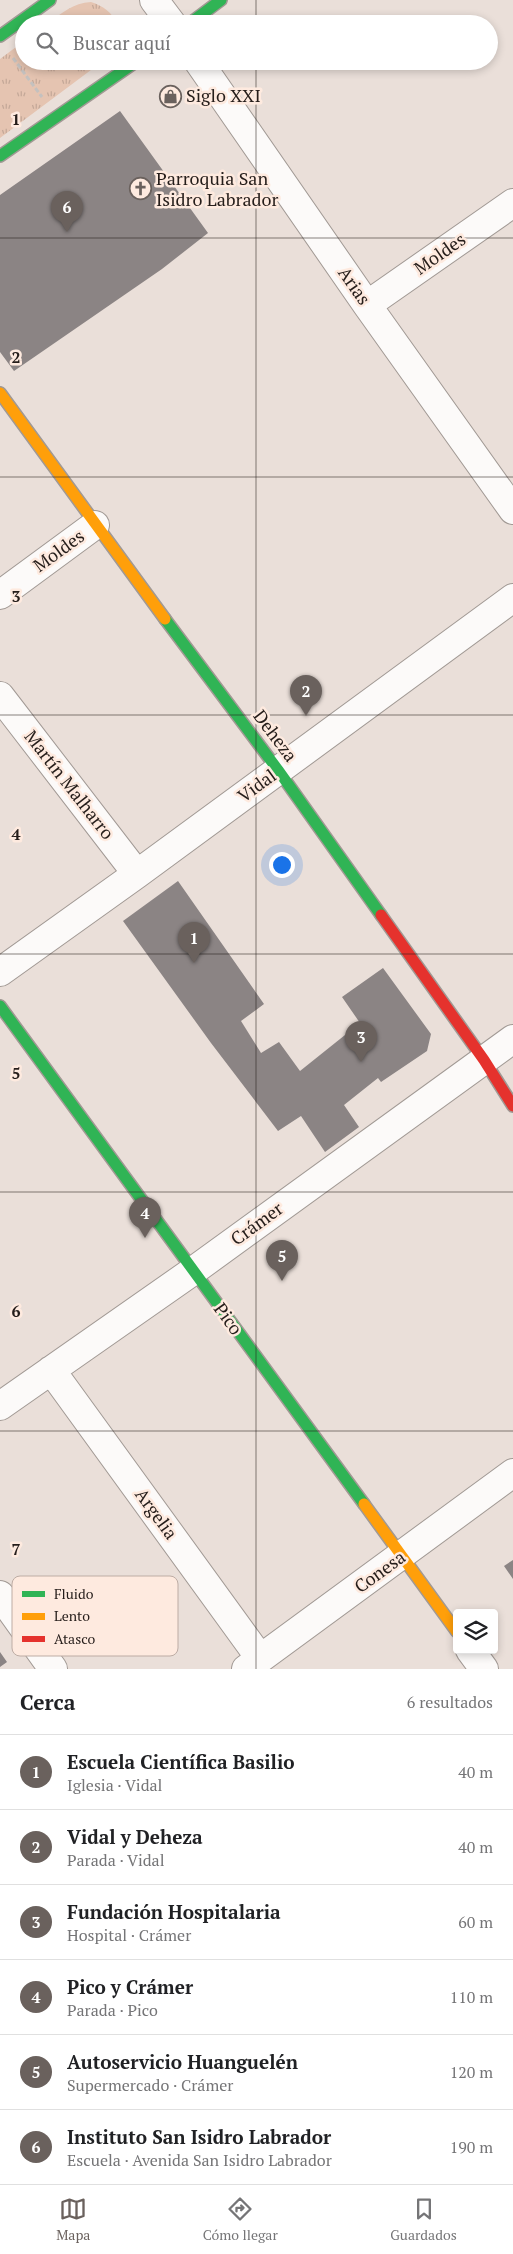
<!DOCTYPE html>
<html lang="es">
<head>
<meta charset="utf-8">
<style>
	:root { --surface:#fff; --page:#f2f2f2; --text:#202124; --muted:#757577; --line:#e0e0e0; --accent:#6a615d }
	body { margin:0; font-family:"PT Serif",serif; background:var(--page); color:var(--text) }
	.controls { position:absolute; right:15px; bottom:15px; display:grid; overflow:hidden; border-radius:5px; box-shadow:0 2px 8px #0003 }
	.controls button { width:45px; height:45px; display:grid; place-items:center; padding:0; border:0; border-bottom:1px solid var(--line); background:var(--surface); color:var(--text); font:25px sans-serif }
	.you { position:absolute; left:281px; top:864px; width:18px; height:18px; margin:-12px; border:4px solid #fff; border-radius:50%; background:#1a73e8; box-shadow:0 0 0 8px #1a73e833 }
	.badge { display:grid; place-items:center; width:32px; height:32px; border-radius:50%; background:var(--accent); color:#fff; font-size:16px; font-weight:700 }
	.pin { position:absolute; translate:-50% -41px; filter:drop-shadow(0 1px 2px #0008) }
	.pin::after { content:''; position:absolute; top:26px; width:18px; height:15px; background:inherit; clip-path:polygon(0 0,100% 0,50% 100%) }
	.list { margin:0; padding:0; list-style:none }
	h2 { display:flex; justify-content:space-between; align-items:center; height:65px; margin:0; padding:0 20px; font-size:21px }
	h2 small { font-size:16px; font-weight:400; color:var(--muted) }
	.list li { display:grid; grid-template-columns:32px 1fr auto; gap:15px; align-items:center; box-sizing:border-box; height:75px; padding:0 20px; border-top:1px solid var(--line) }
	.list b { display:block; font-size:19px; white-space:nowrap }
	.list p { margin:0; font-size:16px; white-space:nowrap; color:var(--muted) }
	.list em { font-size:16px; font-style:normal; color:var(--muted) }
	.icon { flex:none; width:28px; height:28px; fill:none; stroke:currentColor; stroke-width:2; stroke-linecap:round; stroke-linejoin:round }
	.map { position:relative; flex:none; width:513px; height:1669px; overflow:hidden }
	.search { position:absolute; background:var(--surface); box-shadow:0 2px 8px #0003; left:15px; right:15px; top:15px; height:55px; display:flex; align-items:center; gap:12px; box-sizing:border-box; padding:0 18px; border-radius:28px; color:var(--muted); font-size:19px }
	.sheet { height:515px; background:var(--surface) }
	nav { display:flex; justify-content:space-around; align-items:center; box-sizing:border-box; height:70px; border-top:1px solid var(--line); background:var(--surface); font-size:14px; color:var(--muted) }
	nav a { display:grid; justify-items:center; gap:2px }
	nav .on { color:var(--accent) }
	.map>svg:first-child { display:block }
	.park { fill:url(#park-tufts) }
	.building { fill:#8b8484 }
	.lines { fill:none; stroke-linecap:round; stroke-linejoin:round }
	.street-casing { stroke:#a19994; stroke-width:30 }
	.fast-casing { stroke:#a19994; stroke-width:14 }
	.slow-casing { stroke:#a19994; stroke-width:14 }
	.jam-casing { stroke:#a19994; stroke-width:14 }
	.path { stroke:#c4c1bf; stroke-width:3; stroke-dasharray:5 2.5; stroke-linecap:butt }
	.street { stroke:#fcfaf9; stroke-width:28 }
	.fast { stroke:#30b455; stroke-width:11 }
	.slow { stroke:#ff9f0a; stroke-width:11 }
	.jam { stroke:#e5322d; stroke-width:11 }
	.grid { fill:none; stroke:#251d1a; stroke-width:1; stroke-opacity:0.55 }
	.labels { text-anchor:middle; stroke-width:5; stroke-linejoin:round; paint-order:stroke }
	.poi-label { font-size:18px; fill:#251d1a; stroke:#feeadf; text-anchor:start }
	.street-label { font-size:18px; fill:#251d1a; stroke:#feeadf }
	.key { fill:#feeadf; stroke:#bdaca4; stroke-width:1 }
	.key-label { font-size:14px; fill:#251d1a }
	.grid-label { font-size:16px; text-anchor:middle; font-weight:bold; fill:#251d1a; stroke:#feeadf; stroke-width:5; stroke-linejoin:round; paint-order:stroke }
</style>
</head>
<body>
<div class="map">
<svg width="513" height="1669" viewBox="0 0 513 1669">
	<defs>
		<pattern id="park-tufts" width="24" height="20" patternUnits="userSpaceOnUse" patternTransform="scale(1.25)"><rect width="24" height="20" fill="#e5c4b1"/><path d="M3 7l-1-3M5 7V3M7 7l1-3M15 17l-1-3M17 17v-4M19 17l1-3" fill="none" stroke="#c4a898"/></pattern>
	</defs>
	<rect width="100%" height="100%" fill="#eadfd9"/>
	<path class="park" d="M91,2C103,6 112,12 117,24H47C62,13 73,3 91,2Z
		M24,41V61H103L0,138V59Z"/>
	<path class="building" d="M120,111L208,233L162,269L14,371L0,352V195Z
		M178,881L264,1004L241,1021L261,1053L279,1042L300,1071L360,1023L342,997L383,968L431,1034L427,1051L381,1082L378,1078L344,1105L359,1127L325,1152L301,1116L278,1131L211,1043L123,921Z
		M513,1560V1579L504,1566Z
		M0,1652L7,1662L0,1667Z"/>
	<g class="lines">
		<defs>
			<path id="street" d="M154,0L172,24
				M198,61L367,305L513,510
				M367,305L513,203
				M0,595L95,525
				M0,696L137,874
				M0,972L137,874L513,598
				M51,1370L260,1658
				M0,1406L193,1271L513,1039
				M0,1595L53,1669
				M470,1650L484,1669
				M246,1669L513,1473"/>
			<path id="fast" d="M189,24L221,0
				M0,36L50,0
				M0,156L137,61
				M165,619L278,770L381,915
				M0,1006L364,1504"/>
			<path id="slow" d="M0,393L165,619
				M364,1504L457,1632"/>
			<path id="jam" d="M381,915L484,1060L513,1106"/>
		</defs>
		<use href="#street" class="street-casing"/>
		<use href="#fast" class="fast-casing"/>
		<use href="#slow" class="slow-casing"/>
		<use href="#jam" class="jam-casing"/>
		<path class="path" d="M13,58L42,97"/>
		<use href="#street" class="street"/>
		<use href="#fast" class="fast"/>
		<use href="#slow" class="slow"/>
		<use href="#jam" class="jam"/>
	</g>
	<path class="grid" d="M256,0V24M256,61V1669M0,238H513M0,477H513M0,715H513M0,954H513M0,1192H513M0,1431H513"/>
	<defs>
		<symbol id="shop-ring" viewBox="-11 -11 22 22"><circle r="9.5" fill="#feeadf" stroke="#6a615d" stroke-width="1.5"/><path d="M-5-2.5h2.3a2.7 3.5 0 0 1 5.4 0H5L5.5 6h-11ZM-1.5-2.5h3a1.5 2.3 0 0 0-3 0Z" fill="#6a615d"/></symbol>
		<symbol id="church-ring" viewBox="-11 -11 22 22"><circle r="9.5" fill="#feeadf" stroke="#6a615d" stroke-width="1.5"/><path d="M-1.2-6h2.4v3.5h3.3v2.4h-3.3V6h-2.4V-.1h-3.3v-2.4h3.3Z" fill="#6a615d"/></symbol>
	</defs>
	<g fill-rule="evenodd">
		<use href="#shop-ring" x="158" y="84" width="25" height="25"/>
		<use href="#church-ring" x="128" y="176" width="25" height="25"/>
	</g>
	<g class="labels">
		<g class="poi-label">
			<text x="186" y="102">Siglo XXI</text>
			<text x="156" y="185">Parroquia San<tspan x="156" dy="21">Isidro Labrador</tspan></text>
		</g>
		<g class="street-label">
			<text transform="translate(440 254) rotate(-35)" y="6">Moldes</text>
			<text transform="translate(354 286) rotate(55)" y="6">Arias</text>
			<text transform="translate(59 551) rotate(-36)" y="6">Moldes</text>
			<text transform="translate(275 736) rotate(53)" y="6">Deheza</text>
			<text transform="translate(69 785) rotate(52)" y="6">Martín Malharro</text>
			<text transform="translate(257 786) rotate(-36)" y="6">Vidal</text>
			<text transform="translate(257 1224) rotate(-36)" y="6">Crámer</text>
			<text transform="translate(228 1319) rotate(54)" y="6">Pico</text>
			<text transform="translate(156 1514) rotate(54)" y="6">Argelia</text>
			<text transform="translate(380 1572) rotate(-36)" y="6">Conesa</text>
		</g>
	</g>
	<rect x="12" y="1576" width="166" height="80" rx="8" class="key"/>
	<rect x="22" y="1591" width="23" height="6" fill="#30b455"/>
	<rect x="22" y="1613" width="23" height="7" fill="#ff9f0a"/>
	<rect x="22" y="1636" width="23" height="6" fill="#e5322d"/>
	<g class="key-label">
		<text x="54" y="1599">Fluido</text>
		<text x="54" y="1621">Lento</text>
		<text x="54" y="1644">Atasco</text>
	</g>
	<g class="grid-label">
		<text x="16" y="125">1</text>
		<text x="16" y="363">2</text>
		<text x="16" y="602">3</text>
		<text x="16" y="840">4</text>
		<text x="16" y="1079">5</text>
		<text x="16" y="1317">6</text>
		<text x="16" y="1555">7</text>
	</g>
</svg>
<div class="controls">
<button><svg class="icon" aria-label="layers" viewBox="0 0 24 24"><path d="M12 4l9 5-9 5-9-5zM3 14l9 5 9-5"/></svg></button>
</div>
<div class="you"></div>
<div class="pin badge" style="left:194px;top:963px">1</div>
<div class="pin badge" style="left:306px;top:716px">2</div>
<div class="pin badge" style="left:361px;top:1062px">3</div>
<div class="pin badge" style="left:145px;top:1238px">4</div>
<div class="pin badge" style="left:282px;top:1281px">5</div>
<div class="pin badge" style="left:67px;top:232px">6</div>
<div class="search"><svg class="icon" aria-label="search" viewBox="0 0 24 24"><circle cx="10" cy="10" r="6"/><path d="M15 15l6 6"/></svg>Buscar aquí</div>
</div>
<section class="sheet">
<h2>Cerca<small>6 resultados</small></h2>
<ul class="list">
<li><span class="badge">1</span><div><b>Escuela Científica Basilio</b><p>Iglesia · Vidal</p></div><em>40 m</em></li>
<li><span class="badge">2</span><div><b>Vidal y Deheza</b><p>Parada · Vidal</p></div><em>40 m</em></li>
<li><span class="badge">3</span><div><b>Fundación Hospitalaria</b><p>Hospital · Crámer</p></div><em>60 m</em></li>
<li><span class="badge">4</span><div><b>Pico y Crámer</b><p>Parada · Pico</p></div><em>110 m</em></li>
<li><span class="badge">5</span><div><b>Autoservicio Huanguelén</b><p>Supermercado · Crámer</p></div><em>120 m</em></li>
<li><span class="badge">6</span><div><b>Instituto San Isidro Labrador</b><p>Escuela · Avenida San Isidro Labrador</p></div><em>190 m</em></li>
</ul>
</section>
<nav>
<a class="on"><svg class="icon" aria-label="map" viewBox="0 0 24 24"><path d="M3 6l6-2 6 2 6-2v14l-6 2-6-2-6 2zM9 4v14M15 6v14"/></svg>Mapa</a>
<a><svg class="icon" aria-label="directions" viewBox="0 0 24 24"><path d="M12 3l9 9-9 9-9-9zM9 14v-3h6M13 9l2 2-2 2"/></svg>Cómo llegar</a>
<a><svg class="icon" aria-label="saved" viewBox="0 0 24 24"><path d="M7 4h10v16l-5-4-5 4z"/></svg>Guardados</a>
</nav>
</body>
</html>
